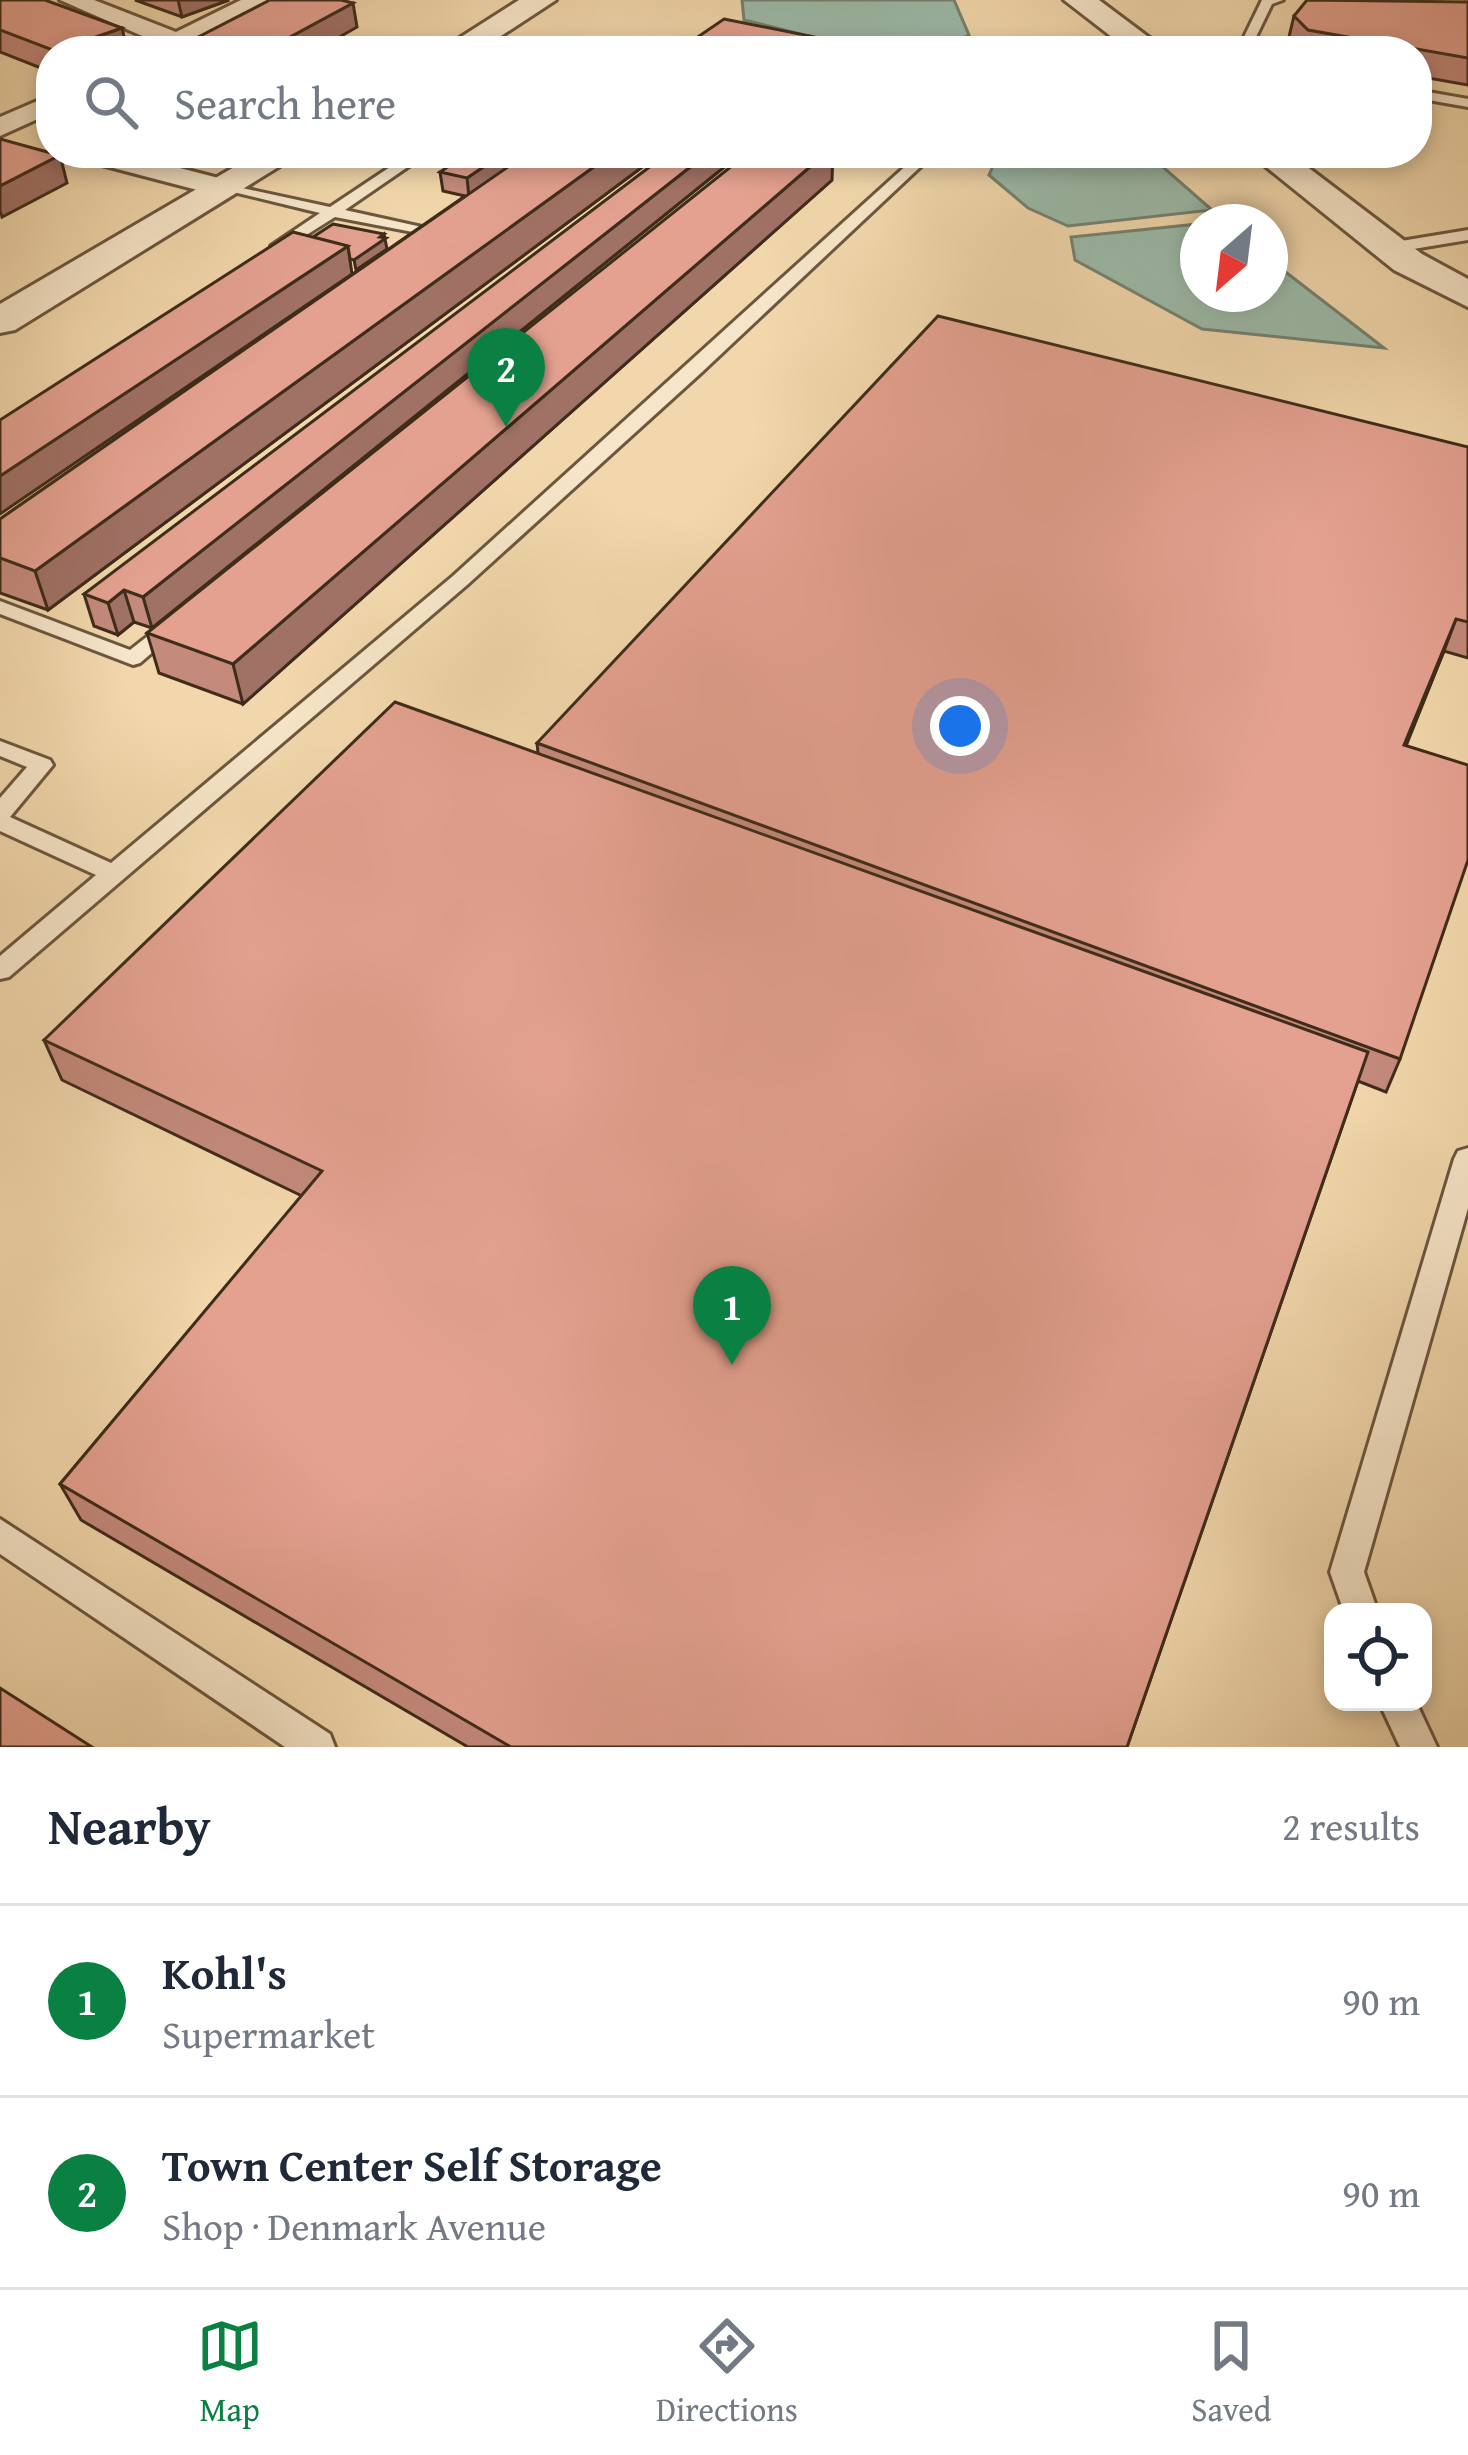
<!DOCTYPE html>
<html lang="en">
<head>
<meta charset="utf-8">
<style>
	:root { --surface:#fff; --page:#f6f6f7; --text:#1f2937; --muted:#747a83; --line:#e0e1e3; --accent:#0b8043 }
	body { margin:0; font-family:"Gentium Book Plus",serif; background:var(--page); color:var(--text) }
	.controls { position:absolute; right:36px; bottom:36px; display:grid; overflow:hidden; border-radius:24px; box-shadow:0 6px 18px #0003 }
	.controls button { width:108px; height:108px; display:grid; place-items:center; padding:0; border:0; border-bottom:3px solid var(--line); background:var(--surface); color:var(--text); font:60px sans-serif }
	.compass { position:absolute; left:1180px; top:204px; width:108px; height:108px; border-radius:50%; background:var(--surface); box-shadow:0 6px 18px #0003; rotate:208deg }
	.you { position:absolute; left:960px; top:726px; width:42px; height:42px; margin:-30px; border:9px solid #fff; border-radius:50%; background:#1a73e8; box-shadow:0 0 0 18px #1a73e833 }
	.badge { display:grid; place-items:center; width:78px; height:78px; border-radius:50%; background:var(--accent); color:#fff; font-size:39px; font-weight:700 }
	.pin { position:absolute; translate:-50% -99px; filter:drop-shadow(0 3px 6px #0008) }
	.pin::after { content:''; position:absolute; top:63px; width:42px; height:36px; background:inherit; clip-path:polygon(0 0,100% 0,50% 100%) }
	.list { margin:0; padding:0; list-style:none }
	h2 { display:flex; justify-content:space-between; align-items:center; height:156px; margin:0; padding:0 48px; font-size:51px }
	h2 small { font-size:39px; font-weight:400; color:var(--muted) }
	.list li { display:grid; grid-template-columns:78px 1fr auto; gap:36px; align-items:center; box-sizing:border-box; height:192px; padding:0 48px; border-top:3px solid var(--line) }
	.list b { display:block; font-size:45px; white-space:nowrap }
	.list p { margin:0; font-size:39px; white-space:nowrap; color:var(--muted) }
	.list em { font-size:39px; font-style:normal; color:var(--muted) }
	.icon { flex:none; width:66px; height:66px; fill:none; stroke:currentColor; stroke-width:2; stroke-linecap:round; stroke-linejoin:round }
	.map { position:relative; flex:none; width:1468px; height:1747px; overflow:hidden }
	.search { position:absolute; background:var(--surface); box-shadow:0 6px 18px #0003; left:36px; right:36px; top:36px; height:132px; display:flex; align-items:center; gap:30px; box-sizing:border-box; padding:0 42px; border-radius:48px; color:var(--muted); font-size:45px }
	.sheet { height:540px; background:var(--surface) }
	nav { display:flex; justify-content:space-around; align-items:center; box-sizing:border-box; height:168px; border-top:3px solid var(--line); background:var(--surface); font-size:33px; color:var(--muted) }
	nav a { display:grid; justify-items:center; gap:6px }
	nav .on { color:var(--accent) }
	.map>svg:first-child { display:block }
	.water { fill:#9bbaa9; stroke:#768170; stroke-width:3 }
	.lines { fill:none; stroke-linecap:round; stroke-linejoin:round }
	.service-casing { stroke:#6c573e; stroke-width:6 }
	.minor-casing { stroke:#6c573e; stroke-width:6 }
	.tertiary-casing { stroke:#6c573e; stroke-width:6 }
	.service { fill:#f6e5c8; fill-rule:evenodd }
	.minor { fill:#f6e5c8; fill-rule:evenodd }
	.tertiary { fill:#f6e5c8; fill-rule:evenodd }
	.wall { fill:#c48a7c; stroke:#3f2c1a; stroke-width:3 }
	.shaded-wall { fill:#a07165; stroke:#3f2c1a; stroke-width:3 }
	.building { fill:#e4a190; stroke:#3f2c1a; stroke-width:3 }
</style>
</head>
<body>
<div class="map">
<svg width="1468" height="1747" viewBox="0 0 1468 1747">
	<rect width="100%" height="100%" fill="#f1d7ab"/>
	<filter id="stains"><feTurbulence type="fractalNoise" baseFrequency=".00167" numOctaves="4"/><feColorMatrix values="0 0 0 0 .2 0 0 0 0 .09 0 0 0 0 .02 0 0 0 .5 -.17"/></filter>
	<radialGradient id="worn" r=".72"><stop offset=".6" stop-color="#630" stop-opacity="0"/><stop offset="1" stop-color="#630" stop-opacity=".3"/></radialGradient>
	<path class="water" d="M742,0H954L969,35C897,67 818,37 744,20Z
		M999,153H1147L1212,210L1068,226L1028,208L989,175Z
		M1198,224V294H1270V260L1384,348L1202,329L1075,260L1071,237Z"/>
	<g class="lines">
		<defs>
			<path id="service" d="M1262,0H1283L1272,4L1256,37L1268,51H1255L1244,37Z
				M1417,90L1468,99V107L1417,98Z
				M411,153H428L345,210L449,233V239L335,217L276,254L271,252V246L320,213L217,188L224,184L330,207Z
				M920,153H935L702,372L467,585L9,977L0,979V956L96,875L0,831V798L27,767L0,756V741L50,760L53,765L10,817L111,863L453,576Z
				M1468,230V240L1389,253L1381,248L1389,243Z
				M0,601L130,650L167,621H181L184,625L140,663L133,665L0,614Z
				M1468,1148V1208L1364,1572L1378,1612H1344L1330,1572L1454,1159L1458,1151Z
				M0,1519L330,1734L335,1747H285L0,1554Z
				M1379,1702H1416L1437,1747H1400Z"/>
			<path id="minor" d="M60,0H94L176,32L241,0H272L177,51H144L156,42Z
				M51,95V113L0,136V117Z
				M75,153H122L234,182L239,188L224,197L79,159Z"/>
			<path id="tertiary" d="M519,0H556L478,51H439Z
				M1064,0H1099L1167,51H1130Z
				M258,153H301L15,330L0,333V304Z
				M1249,153H1289L1422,254L1468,279V307L1394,270Z"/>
		</defs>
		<use href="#service" class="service-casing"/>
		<use href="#minor" class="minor-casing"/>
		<use href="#tertiary" class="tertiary-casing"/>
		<use href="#service" class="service"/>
		<use href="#minor" class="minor"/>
		<use href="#tertiary" class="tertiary"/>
	</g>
	<path class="wall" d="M0,0L122,28L127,51H51V72L0,52Z
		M135,0H229L182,17Z
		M1468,2V85L1417,76V51H1298L1288,41L1294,16Z
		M689,43L834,51H689Z
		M661,153L48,610L0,593V519L465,196L443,191L440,172Z
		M728,164L152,628L134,622L118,635L94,626L84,594Z
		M832,180L243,704L159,673L147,633Z
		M1468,447V658L1444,651L1406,746L1400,1059L1386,1092L1358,1081L1127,1747H468L81,1520L60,1484L302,1196L62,1080L44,1040L538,753L537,743Z"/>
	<path class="shaded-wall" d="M178,0H229L182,17Z
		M353,3L357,27L315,51H264Z
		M122,28L127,51H56Z
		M835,41L834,51H822Z
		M504,153H534L469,197L467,178Z
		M613,153H661L48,610L35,571Z
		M708,153H728V164L152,628L143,597Z
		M826,153H833L832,180L243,704L233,664Z
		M60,155L67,183L2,217L0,211V186Z
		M384,234L387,249L356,270L354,260Z
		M348,246L352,274L0,514V476Z
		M124,590L134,622L118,635L108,603Z
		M1456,619L1444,651L1392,778L1404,745Z"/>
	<path class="building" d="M0,0H45L122,28L55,51L0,30Z
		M270,0H341L353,3L264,51H171Z
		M1307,0L1468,2V58L1308,30L1294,16Z
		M724,19L835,41L822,51H727L689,43Z
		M0,139L51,153L60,155L0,186Z
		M469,153H504L467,178L440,172Z
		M528,153H613L35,571L0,558V519Z
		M668,153H708L143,597L124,590L108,603L84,594Z
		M748,153H826L233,664L147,633Z
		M333,224L384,234L380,237L386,238L354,260L350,259L348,246L313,237Z
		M293,232L348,246L0,476V420Z
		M938,316L1468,447V622L1456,619L1404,745L1468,765V860L1400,1059L537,743Z
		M395,702L1368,1052L1127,1747H511L60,1484L322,1171L44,1040Z
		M0,1688L92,1747H0Z"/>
	<rect width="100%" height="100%" filter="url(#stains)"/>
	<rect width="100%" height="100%" fill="url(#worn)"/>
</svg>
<div class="controls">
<button><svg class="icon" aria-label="locate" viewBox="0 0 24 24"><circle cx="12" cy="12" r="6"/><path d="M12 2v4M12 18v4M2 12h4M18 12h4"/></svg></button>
</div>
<svg class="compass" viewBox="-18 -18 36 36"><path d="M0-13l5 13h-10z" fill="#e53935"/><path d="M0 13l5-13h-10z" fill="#747a83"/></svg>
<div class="you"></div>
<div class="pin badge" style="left:732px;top:1365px">1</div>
<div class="pin badge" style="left:506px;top:427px">2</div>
<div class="search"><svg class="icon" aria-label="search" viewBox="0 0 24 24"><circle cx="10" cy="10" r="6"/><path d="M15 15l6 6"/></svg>Search here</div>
</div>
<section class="sheet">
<h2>Nearby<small>2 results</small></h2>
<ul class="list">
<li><span class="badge">1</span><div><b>Kohl's</b><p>Supermarket</p></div><em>90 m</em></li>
<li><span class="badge">2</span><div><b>Town Center Self Storage</b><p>Shop · Denmark Avenue</p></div><em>90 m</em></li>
</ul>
</section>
<nav>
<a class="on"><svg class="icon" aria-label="map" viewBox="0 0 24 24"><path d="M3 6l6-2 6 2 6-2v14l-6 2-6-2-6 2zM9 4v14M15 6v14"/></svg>Map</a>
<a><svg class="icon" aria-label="directions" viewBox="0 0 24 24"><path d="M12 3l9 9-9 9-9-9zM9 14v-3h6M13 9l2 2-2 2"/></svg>Directions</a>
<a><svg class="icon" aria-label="saved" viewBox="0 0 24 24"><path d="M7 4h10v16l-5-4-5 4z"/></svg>Saved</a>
</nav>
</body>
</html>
